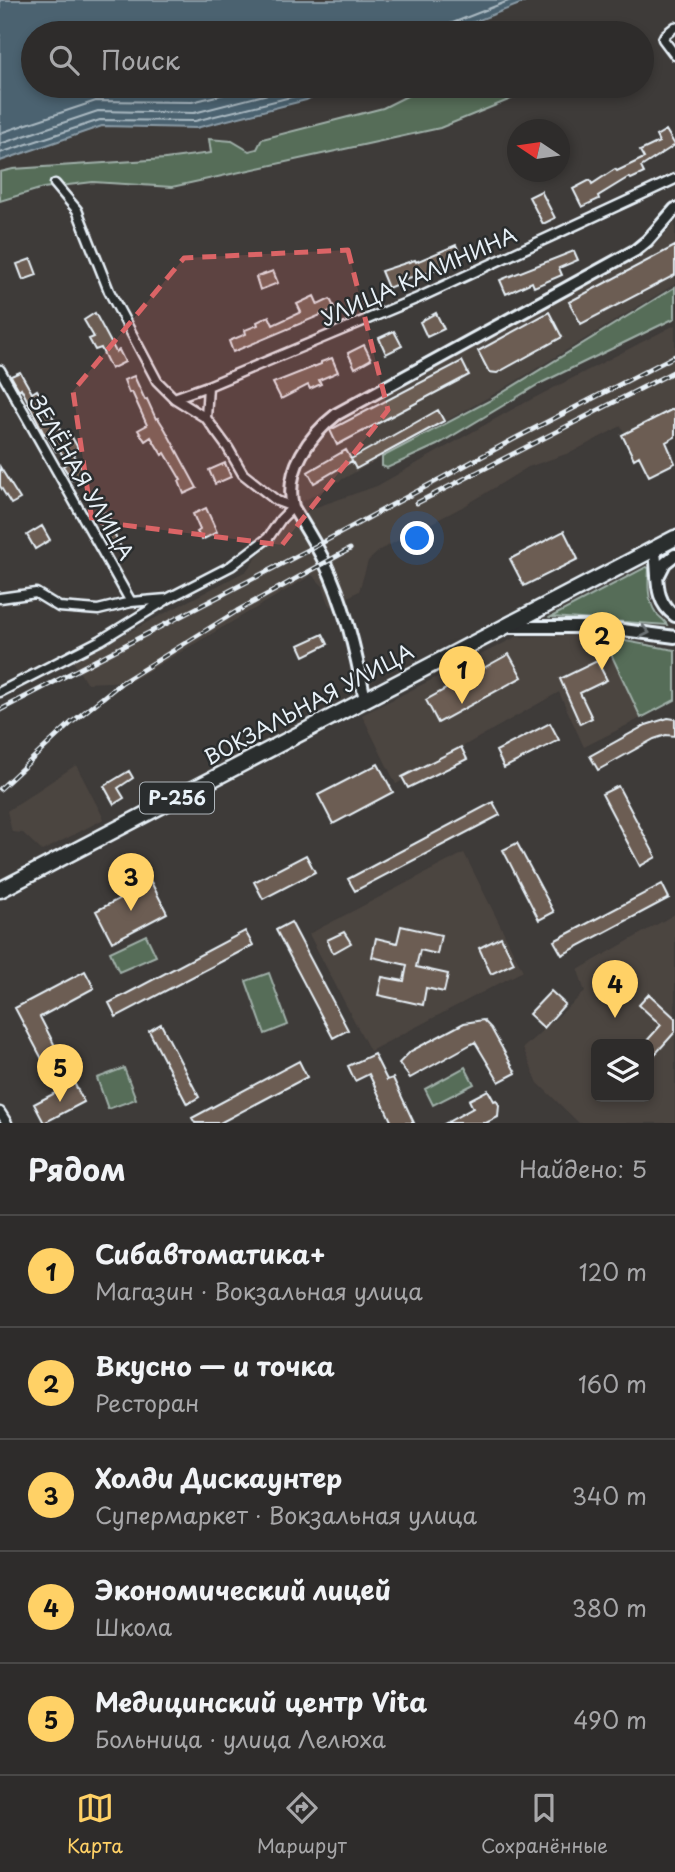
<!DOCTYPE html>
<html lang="ru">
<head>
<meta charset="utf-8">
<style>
	:root { --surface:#2e2c2b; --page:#363433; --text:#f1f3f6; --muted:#a7a7a9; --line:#494847; --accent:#ffd166 }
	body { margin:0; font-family:"Playpen Sans",sans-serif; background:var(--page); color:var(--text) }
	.controls { position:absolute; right:21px; bottom:21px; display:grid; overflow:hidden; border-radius:10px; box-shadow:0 4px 10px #0003 }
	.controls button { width:63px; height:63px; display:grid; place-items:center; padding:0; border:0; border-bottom:2px solid var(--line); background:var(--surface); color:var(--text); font:35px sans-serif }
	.compass { position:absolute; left:507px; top:119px; width:63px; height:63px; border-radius:50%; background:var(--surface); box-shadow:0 4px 10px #0003; rotate:283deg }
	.you { position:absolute; left:418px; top:539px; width:24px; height:24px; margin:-18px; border:5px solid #fff; border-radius:50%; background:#1a73e8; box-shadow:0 0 0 10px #1a73e833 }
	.badge { display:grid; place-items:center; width:46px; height:46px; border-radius:50%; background:var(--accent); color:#111; font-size:23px; font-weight:700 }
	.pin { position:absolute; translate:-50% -58px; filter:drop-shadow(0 2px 4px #0008) }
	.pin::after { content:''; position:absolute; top:37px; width:24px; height:21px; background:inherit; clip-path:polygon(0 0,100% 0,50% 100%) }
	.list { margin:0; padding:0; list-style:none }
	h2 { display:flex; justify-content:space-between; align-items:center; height:91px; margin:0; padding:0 28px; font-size:30px }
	h2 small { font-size:23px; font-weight:400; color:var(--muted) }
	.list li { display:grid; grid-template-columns:46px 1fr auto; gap:21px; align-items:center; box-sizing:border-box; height:112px; padding:0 28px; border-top:2px solid var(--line) }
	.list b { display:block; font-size:26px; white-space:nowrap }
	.list p { margin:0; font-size:23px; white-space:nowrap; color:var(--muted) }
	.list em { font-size:23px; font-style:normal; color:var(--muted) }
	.icon { flex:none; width:38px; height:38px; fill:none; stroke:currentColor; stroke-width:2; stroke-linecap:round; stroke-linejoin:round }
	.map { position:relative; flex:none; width:675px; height:1123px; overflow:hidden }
	.search { position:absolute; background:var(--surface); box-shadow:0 4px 10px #0003; left:21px; right:21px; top:21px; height:77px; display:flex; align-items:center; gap:18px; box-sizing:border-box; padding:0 24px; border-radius:38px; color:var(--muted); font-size:26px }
	.sheet { height:651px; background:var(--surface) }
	nav { display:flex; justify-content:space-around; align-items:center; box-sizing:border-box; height:98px; border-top:2px solid var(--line); background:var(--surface); font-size:19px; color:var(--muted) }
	nav a { display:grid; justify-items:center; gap:4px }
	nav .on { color:var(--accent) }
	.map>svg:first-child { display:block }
	.built { fill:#4c4540; fill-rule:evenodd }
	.green { fill:#566d59; stroke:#9fafa8; stroke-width:2 }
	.water { fill:#4b626f; stroke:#8a9ba6; stroke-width:2 }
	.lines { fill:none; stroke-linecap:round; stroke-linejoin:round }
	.shore { stroke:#a9b8c1; stroke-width:2 }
	.building { fill:#6c5d52; stroke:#e8f1f8; stroke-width:2 }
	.street-casing { stroke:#e8f1f8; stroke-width:13 }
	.secondary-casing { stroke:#e8f1f8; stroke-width:16 }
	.highway-casing { stroke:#e8f1f8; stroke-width:19 }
	.street { stroke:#2a2d2e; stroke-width:8 }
	.secondary { stroke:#2a2d2e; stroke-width:10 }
	.highway { stroke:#2a2d2e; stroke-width:14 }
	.rail-casing { stroke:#e8f1f8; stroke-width:5 }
	.rail { stroke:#2a2d2e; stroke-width:2.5; stroke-dasharray:8; stroke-linecap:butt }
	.oneway { stroke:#6c7275 }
	.marked { fill:#db6466; fill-opacity:0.2; stroke:#db6466; stroke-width:5; stroke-dasharray:14 9; stroke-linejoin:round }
	.labels { text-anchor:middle; stroke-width:5; stroke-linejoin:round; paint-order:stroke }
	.shield { fill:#2a2d2e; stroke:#afb6bb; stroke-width:2 }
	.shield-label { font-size:19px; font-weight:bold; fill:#e8f1f8 }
	.street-label { font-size:21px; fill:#e8f1f8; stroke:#2a2d2e }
</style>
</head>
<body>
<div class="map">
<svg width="675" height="1123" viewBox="0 0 675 1123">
	<rect width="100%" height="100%" fill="#3e3b39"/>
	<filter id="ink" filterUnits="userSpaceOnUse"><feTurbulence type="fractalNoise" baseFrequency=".0143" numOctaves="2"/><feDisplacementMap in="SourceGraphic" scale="14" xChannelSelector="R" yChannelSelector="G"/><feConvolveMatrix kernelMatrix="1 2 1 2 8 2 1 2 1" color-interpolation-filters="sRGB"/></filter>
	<g filter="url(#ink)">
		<path class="built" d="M675,223V284L503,389L300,503L298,477L303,461L339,416L657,243Z
			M675,325V429L633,451L621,426L572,452L528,467L466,505L380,550L368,561L359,591L330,607L323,586L312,575L131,681L86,683L73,661L246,571L282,526L311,509L377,486L513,409Z
			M582,634L603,637L641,718L584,747L559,692L396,784L362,715L516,637Z
			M76,765L104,819L42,851L23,833L12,832L7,811Z
			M464,853L523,971L370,1051L309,934Z
			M675,914V1123H579L538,1083L523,1048L585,992L578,970ZM596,1044H649V1097H596Z"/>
		<path class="green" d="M427,86H543L440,128L172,187L93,182L43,188L0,201V172L13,169L165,159L211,153L209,139L232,141L249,151L257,149L262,139L383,108Z
			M675,287V318L539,384L437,445L387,468L382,466V457L489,401Z
			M646,567L649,568C648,583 647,600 656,613C660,618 665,620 667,625L551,617Z
			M603,637L675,650V700L641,718Z
			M146,935L156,956L119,972L110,952Z
			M269,973L288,1025L265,1034L246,981Z
			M465,1067L474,1084L433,1105L425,1089Z
			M124,1068L136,1099L108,1109L97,1078Z"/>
		<path class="water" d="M0,0H530L446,33H33V86H334L306,100L196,128L102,126L0,161Z"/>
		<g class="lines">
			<path class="shore" d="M446,33L450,24L511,0
				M0,133L96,101L192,102L257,86
				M0,144L98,111L194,113L299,86
				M0,153L100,120L195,121L303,94L319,86"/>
		</g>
		<path class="building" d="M666,130L675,145L641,167L644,173L631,179L629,177L598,196L599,199L582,207L573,189L590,180L592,184L615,169L617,171L644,158L640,151L659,142L656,136Z
			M541,191L555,218L543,224L529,197Z
			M456,245L462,258L427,273L397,281L398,284L388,288L381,271L415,260L416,262Z
			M675,246V275L581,324L569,302Z
			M574,251L578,260L559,268L562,275L534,287L532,282L506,294L500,280Z
			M31,259L37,275L23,280L17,264Z
			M273,271L278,283L260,290L256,277Z
			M314,296L318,305L330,299L335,309L233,352L229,341L246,334L245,330L258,325L257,322L269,316L273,325L301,312L297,304Z
			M549,312L562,337L497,373L489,372L478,351Z
			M95,313L116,352L119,350L125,362L111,369L101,348L95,350L89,339L94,337L84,320Z
			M436,313L444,329L427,337L420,322Z
			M394,331L402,346L386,354L379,338Z
			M364,345L371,359L355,368L348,353Z
			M332,358L338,372L319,380L321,384L310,389L308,385L281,399L273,383L321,364V362Z
			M462,361L469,375L337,445L330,430Z
			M20,372L32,393L37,390L62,433L68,430L78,448L72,452L85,472L72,480L63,466L67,463L59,449L56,451L46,433L44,434L21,388L19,390L11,376Z
			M134,376L145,400L147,399L156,419L158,418L165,429L197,488L184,494L179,481L181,480L165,453L162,455L151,437L145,441L138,430L147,425L132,392L129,393L124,380Z
			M675,408V437L666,442L675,463L649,476L639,456L634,459L622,435Z
			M438,410L444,421L356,469L352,461L314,483L308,472L346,450L351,459Z
			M225,463L231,477L215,484L209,470Z
			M0,467L20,499L11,504L0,486Z
			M206,508L217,532L202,540L197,532L200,530L193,514Z
			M106,512L112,523L109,524L121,547L112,551L106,541L109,539L97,517Z
			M42,526L50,540L35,549L27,535Z
			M564,531L578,559L524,586L510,559Z
			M323,634L328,644L304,656L299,645Z
			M509,654L522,677L438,723L426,700Z
			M597,661L607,680L580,693L592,718L580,724L560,679Z
			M668,718L675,719V736L666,735L654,739L598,770L590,756L646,725Z
			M550,723L559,740L504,768L496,751Z
			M461,747L467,759L408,788L402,777Z
			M378,764L393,792L333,824L318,795Z
			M129,771L133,778L118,788L124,798L114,804L104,786Z
			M618,786L656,857L640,866L602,794Z
			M493,802L500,815L355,891L348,879Z
			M517,843L554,912L539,920L503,850Z
			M306,855L315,872L263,899L254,882Z
			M151,882L167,913L112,942L96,911Z
			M662,884L669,898L562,955L554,941Z
			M291,922L348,1030L333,1038L276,930Z
			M401,926L441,935L437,954L420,950L416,967L448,974L444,992L426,988L423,1005L378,995L382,977L404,981L407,965L372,957L376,938L397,943Z
			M245,931L253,945L116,1017L109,1003Z
			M344,932L351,943L333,953L327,940Z
			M501,937L514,963L491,974L479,948Z
			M85,971L94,988L40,1017L84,1102L44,1123L34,1104L59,1091L15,1008Z
			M551,991L565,1004L544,1028L529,1014Z
			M649,994L675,1018V1032L649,1061V1044H644L661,1025L639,1005Z
			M483,1020L491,1028L516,1073L499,1082L475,1042L410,1078L399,1063L411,1051L464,1023Z
			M161,1024L199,1097L187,1104L149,1031Z
			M374,1054L387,1080L393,1078L414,1123H392L369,1074L355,1081L348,1066Z
			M299,1061L307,1077L220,1123H195L192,1118Z
			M488,1090L494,1101L496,1100L499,1105L498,1117L486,1123H446L473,1108L469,1100Z"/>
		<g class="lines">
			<defs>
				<path id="street" d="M675,27L665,35L663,39L675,55
					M0,370L131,602
					M174,398L208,386L418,298L675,179
					M206,418L208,386
					M0,598L36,593L59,607L98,610L131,602L167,599L231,566L268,538L281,519L293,507L277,501L243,474L228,448L206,418L174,398L157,381L109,291L77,210L55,184
					M0,692L101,640L166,600
					M0,1112L7,1123"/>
				<path id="secondary" d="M654,548C660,573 651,599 675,616
					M659,575L665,563L675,555
					M507,627H601L675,637
					M365,700C356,652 345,604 323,559C314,541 303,524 293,507C284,470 310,435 337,414L636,250L647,241L675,209"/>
				<path id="highway" d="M0,890L675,538"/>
			</defs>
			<use href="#street" class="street-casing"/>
			<use href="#secondary" class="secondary-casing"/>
			<use href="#highway" class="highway-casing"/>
			<use href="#street" class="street"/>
			<use href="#secondary" class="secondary"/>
			<use href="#highway" class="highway"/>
			<defs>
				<path id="rail" d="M417,503L675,371
					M0,710L316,546L514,439L675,356
					M0,789L71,723L121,683L237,611L350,549"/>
			</defs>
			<use href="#rail" class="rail-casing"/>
			<use href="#rail" class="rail"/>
		</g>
		<defs><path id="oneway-chevron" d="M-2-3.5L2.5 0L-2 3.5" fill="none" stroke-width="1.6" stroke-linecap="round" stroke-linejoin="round" transform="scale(1.75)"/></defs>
		<use class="oneway" href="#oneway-chevron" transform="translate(645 632) rotate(11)"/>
	</g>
	<path class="marked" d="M348,250L388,410L282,545L92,521L73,391L184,258Z"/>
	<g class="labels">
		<rect class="shield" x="140" y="782.5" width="74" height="31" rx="5"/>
		<g class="shield-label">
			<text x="177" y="805">Р-256</text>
		</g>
		<g class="street-label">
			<text transform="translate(419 277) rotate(-24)" y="7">УЛИЦА КАЛИНИНА</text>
			<text transform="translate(81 478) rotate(60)" y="7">ЗЕЛЁНАЯ УЛИЦА</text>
			<text transform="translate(309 705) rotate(-28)" y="7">ВОКЗАЛЬНАЯ УЛИЦА</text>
		</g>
	</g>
</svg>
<div class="controls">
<button><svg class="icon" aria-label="layers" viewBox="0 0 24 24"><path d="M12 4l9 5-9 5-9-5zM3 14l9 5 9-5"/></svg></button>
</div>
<svg class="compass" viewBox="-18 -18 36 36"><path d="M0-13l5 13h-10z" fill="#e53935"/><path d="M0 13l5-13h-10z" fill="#a7a7a9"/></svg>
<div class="you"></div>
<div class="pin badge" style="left:462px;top:704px">1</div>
<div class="pin badge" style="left:602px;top:670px">2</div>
<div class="pin badge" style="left:131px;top:911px">3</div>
<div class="pin badge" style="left:615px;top:1018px">4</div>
<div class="pin badge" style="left:60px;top:1102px">5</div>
<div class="search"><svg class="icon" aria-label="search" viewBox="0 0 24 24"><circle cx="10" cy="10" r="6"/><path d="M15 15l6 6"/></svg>Поиск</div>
</div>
<section class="sheet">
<h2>Рядом<small>Найдено: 5</small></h2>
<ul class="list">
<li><span class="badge">1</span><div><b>Сибавтоматика+</b><p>Магазин · Вокзальная улица</p></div><em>120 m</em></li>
<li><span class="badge">2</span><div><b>Вкусно — и точка</b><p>Ресторан</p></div><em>160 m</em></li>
<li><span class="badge">3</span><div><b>Холди Дискаунтер</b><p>Супермаркет · Вокзальная улица</p></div><em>340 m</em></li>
<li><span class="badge">4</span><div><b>Экономический лицей</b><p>Школа</p></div><em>380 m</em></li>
<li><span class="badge">5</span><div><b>Медицинский центр Vita</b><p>Больница · улица Лелюха</p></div><em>490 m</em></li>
</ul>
</section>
<nav>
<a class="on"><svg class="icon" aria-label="map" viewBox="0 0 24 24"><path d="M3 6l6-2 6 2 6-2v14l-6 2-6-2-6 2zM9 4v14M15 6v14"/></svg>Карта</a>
<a><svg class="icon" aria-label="directions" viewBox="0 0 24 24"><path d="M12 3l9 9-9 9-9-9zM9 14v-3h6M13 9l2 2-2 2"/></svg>Маршрут</a>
<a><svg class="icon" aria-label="saved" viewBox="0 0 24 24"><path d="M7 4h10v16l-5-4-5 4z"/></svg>Сохранённые</a>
</nav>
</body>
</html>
